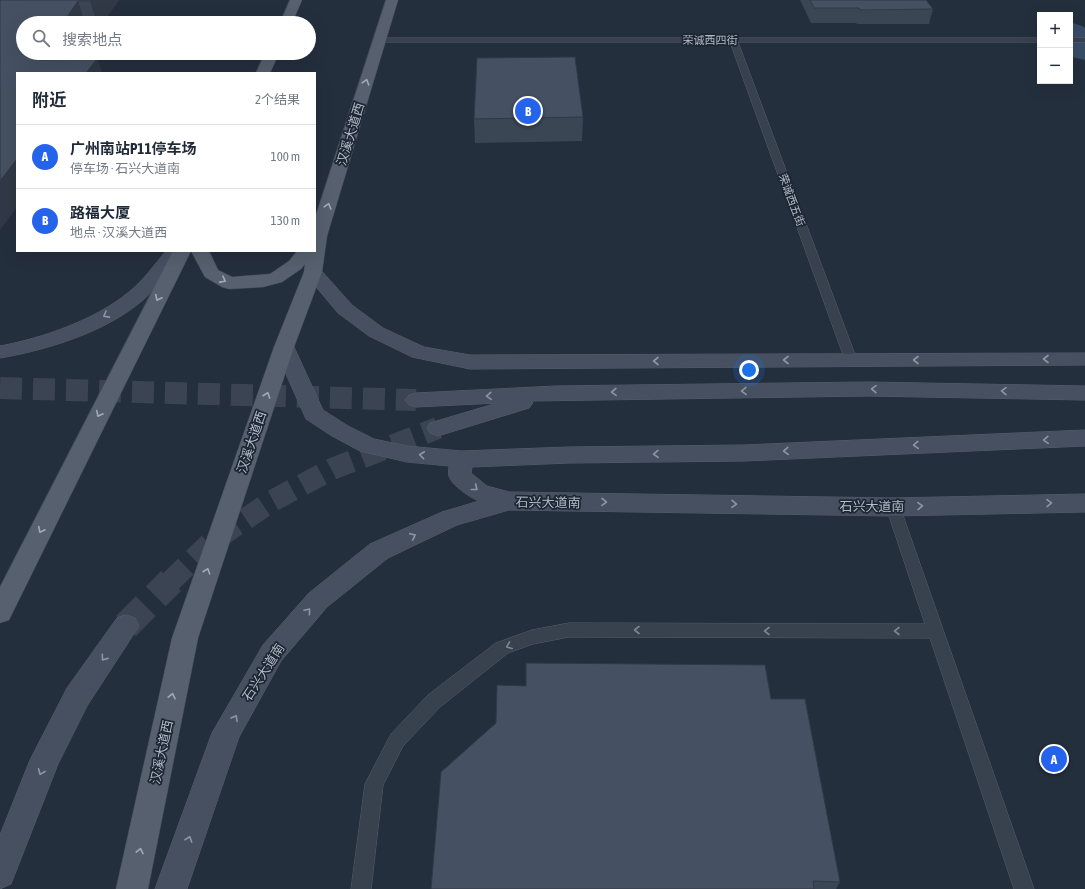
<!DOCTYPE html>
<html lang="zh">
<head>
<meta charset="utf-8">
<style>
	:root { --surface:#fff; --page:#f2f2f3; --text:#1f2937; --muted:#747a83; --line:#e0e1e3; --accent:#2563eb }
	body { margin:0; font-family:"Asap Condensed","Noto Sans SC",sans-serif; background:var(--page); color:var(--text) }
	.controls { position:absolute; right:12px; top:12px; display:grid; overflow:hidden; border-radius:0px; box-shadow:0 4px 16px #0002 }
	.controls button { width:36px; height:36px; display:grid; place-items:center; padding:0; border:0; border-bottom:1px solid var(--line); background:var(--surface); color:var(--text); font:20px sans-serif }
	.you { position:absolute; left:749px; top:370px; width:14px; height:14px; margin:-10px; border:3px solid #fff; border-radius:50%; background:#1a73e8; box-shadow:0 0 0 6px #1a73e833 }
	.badge { display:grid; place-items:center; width:26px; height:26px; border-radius:50%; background:var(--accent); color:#fff; font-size:13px; font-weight:700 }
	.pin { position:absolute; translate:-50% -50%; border:2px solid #fff; box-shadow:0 1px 4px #0006 }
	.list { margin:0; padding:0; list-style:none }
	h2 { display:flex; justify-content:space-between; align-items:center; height:52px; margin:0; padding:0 16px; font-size:17px }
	h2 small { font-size:13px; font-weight:400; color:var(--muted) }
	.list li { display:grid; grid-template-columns:26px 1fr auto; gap:12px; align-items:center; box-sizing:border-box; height:64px; padding:0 16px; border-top:1px solid var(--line) }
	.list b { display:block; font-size:15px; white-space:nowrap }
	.list p { margin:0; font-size:13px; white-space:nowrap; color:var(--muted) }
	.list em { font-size:13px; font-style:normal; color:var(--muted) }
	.icon { flex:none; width:22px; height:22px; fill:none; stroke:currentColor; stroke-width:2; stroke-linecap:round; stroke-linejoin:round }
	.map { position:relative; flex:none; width:1085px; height:889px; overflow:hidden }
	.search { position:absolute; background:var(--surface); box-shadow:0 4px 16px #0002; left:16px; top:16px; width:300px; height:44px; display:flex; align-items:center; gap:10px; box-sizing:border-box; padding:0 14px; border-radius:22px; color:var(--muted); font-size:15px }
	.panel { position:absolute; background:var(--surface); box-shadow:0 4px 16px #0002; left:16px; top:72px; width:300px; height:180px; border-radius:0px }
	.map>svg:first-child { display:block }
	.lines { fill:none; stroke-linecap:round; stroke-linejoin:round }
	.river { fill:#394c67; fill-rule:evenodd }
	.secondary-tunnel-far1 { stroke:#3a4453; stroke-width:22; stroke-dasharray:22 11; stroke-linecap:butt }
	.secondary-tunnel { stroke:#3a4453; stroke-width:28; stroke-dasharray:28 14; stroke-linecap:butt }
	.service-casing { stroke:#565f6c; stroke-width:1 }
	.secondary-casing { stroke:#565f6c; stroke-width:1 }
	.primary-casing { stroke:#414a57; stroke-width:1 }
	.service { fill:#38414e; fill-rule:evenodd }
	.secondary { fill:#465061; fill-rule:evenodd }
	.primary { fill:#56606e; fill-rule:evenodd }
	.wall { fill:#3b4654 }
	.shaded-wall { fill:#303945 }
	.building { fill:#455162; stroke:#303945 }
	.oneway { stroke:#a1aab7 }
	.oneway2 { stroke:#8e96a5 }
	.oneway3 { stroke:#7c8592 }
	.labels { text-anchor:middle; stroke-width:3.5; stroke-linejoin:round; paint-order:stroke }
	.far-street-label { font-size:11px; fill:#b4bcc9; stroke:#1d2633 }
	.street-label { font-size:13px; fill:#b4bcc9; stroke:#1d2633 }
</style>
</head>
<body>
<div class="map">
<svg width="1085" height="889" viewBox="0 0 1085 889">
	<rect width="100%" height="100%" fill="#242f3e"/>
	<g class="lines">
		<path class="river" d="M1070,22L1082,26L1085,28V60L1072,57L1070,54Z"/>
		<path class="secondary-tunnel-far1" d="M0,388L416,400
			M170,582L210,543L272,501L332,469L438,428"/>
		<path class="secondary-tunnel" d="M126,626L171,581"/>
		<defs>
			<path id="service" d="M376,38H1040V42H738L857,360L856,363L851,364L846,363L845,360L730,42H376L375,40Z
				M1070,38H1085V42H1070Z
				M893,501L898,503L900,507L1034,889H1014L930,638L569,637L533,644L508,653L440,707L403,746L383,785L371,889H351L365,784L391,734L428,695L496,643L532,630L569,623L925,624L886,507L888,503Z"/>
			<path id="secondary" d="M166,251H184C172,268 158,287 143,300C106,332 47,350 0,358V346C43,338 95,320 129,292C143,281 154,265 166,251Z
				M313,267L319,268L352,305L383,328L424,347L470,355L1085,353V365L470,369L412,357L369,336L338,313L307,276L304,272L307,268Z
				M284,341L291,343L294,347L323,410L348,426L374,439L407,446L461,451L569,447L744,445L1085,430V446L744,461L569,463L472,467L471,473L487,486L509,492L893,498L1085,494V512L893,516L509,510L457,525L388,558L327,607L281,661L239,737L187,889H155L212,733L263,645L309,593L370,544L442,512L479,501C471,498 451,485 449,476C448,473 449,469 449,466L407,462L360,451L332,436L306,419L274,347L277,343Z
				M868,382L1085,386V400L868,396L531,401L533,403L529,408L438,436L430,433L427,428L430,423L497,403L416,407L409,405L405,400L409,395L416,393L556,386Z
				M126,615L135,618L139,626L87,706L58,764L11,884L0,889V835L30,760L67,688L117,618Z"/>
			<path id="primary" d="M290,0H302L292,23H280Z
				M386,0H398L327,236L322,272L294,347L198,638L148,889H116L172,638L274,347L304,272L305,264L301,269L282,282L263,287L229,289L222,287L205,277L191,251H209L218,270L232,277L270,274L289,261L297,251H315V218Z
				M265,53H279L270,73H256Z
				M173,251H191L9,620L0,623V587Z"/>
		</defs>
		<use href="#service" class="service-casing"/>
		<use href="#secondary" class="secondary-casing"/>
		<use href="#primary" class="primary-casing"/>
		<use href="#service" class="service"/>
		<use href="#secondary" class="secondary"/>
		<use href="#primary" class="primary"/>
	</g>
	<path class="wall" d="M0,0H119L102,23H23L68,59H97L102,73H17Z
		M800,0H926L933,9L929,24H857L856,23H811Z
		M583,117L582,141L475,143L474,119Z
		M771,699L840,882L836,889H431Z"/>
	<path class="shaded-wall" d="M91,0H119L102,23H97L90,1Z
		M78,1L85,23H63Z
		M43,53H71L59,73L39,60Z
		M97,59L102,73H86Z
		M17,159V207L0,230V181Z"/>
	<path class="building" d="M0,0H91L90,1H78L63,23H23V53H43L39,60L97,59L86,73H17V159L0,181Z
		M810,0H926L933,9L860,10L859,8H814Z
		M575,57L583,117L474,119L477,58Z
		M526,663L765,665L771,699H805L840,882L813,881L814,889H431L441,772L496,723L497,685L526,686Z"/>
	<defs><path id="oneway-chevron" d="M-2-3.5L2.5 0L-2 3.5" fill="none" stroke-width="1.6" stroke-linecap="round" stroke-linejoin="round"/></defs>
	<g class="oneway">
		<use href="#oneway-chevron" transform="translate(366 82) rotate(-73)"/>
		<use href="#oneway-chevron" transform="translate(328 206) rotate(-73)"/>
		<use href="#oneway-chevron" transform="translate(223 280) rotate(28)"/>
		<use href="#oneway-chevron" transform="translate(158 298) rotate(117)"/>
		<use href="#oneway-chevron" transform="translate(267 395) rotate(-71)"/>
		<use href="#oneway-chevron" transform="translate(99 414) rotate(117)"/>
		<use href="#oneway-chevron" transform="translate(41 530) rotate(117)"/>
		<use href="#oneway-chevron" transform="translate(207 571) rotate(-71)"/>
		<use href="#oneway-chevron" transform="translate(172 696) rotate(-78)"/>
		<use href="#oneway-chevron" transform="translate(140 851) rotate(-78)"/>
	</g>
	<g class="oneway2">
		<use href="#oneway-chevron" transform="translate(106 315) rotate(151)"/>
		<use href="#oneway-chevron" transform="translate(1046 359) rotate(180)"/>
		<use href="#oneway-chevron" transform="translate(786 360) rotate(180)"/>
		<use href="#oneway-chevron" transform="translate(916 360) rotate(180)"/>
		<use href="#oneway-chevron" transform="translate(656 361) rotate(180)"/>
		<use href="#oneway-chevron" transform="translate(874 389) rotate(-179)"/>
		<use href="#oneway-chevron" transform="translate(744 391) rotate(179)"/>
		<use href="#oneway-chevron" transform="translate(1004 391) rotate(-179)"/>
		<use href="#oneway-chevron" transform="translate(614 392) rotate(179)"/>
		<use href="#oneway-chevron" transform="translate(489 396) rotate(177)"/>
		<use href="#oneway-chevron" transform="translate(1046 440) rotate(177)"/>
		<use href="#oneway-chevron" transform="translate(916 445) rotate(177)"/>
		<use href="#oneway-chevron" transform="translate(786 451) rotate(177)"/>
		<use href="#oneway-chevron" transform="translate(656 454) rotate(179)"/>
		<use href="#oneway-chevron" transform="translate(422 455) rotate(-174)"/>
		<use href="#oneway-chevron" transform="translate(475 488) rotate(38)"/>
		<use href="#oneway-chevron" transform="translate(604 502) rotate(1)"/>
		<use href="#oneway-chevron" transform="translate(1049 503) rotate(-1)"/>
		<use href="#oneway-chevron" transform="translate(734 504) rotate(1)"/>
		<use href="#oneway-chevron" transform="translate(920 506) rotate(-1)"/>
		<use href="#oneway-chevron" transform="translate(413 536) rotate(-25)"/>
		<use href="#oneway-chevron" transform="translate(308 611) rotate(-50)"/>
		<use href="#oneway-chevron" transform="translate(104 658) rotate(125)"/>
		<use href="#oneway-chevron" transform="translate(235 718) rotate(-60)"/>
		<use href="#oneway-chevron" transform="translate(41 772) rotate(112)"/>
		<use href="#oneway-chevron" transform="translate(189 839) rotate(-71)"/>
	</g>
	<g class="oneway3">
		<use href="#oneway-chevron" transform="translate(637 630) rotate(-180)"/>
		<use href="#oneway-chevron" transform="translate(767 631) rotate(-180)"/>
		<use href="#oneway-chevron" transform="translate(897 631) rotate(-180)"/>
		<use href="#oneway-chevron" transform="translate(509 646) rotate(158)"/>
	</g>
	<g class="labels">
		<g class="far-street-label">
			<text x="710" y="44">荣诚西四街</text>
			<text transform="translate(792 200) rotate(70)" y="4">荣诚西五街</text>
		</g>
		<g class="street-label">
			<text transform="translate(350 134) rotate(-73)" y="5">汉溪大道西</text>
			<text transform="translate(251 442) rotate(-71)" y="5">汉溪大道西</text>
			<text transform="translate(548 502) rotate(1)" y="5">石兴大道南</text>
			<text x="872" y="511">石兴大道南</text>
			<text transform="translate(263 672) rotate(-57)" y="5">石兴大道南</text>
			<text transform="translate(161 752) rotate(-78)" y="5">汉溪大道西</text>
		</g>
	</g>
</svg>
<div class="controls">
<button>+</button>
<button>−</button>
</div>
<div class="you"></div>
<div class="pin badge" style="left:1054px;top:759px">A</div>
<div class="pin badge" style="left:528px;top:111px">B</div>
<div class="search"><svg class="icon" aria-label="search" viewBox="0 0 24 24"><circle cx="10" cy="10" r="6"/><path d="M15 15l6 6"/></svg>搜索地点</div>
<section class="panel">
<h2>附近<small>2个结果</small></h2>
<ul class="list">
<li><span class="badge">A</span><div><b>广州南站P11停车场</b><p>停车场 · 石兴大道南</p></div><em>100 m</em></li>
<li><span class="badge">B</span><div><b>路福大厦</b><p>地点 · 汉溪大道西</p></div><em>130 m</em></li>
</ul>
</section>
</div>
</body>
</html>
